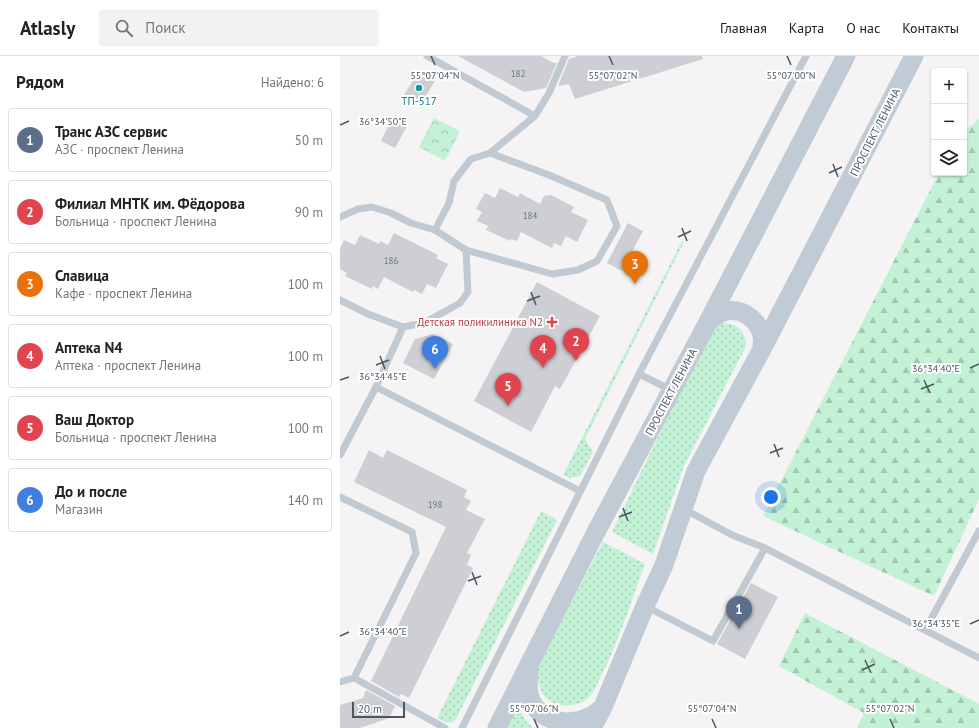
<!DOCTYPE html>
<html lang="ru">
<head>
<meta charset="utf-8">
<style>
	:root { --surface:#fff; --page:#f2f2f2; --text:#222; --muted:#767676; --line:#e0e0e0; --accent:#0b8043 }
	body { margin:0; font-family:"PT Sans",sans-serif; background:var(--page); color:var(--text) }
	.controls { position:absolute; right:12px; top:12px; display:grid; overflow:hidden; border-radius:4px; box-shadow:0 1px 3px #0004 }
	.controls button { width:36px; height:36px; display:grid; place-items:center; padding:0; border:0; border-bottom:1px solid var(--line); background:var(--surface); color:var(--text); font:20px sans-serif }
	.scale { position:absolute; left:12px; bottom:10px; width:53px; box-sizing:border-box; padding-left:4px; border:2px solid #4a5661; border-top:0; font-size:11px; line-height:14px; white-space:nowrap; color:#4a5661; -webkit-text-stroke:3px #fff; paint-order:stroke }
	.you { position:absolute; left:431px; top:441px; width:14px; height:14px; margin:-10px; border:3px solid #fff; border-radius:50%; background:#1a73e8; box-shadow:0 0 0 6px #1a73e833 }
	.badge { display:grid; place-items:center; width:26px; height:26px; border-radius:50%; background:var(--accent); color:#fff; font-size:13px; font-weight:700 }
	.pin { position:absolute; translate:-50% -33px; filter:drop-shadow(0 1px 2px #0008) }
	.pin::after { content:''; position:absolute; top:21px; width:14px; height:12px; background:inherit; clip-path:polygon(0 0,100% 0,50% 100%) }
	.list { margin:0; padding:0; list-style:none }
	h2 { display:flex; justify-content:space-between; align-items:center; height:52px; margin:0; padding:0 16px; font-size:17px }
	h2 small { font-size:13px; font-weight:400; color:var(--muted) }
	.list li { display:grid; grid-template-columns:26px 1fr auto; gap:12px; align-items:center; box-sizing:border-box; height:64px; margin:0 8px 8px; padding:0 8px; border:1px solid var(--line); border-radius:4px }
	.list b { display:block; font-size:15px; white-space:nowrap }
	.list p { margin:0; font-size:13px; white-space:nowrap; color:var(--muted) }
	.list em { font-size:13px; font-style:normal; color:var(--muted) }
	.icon { flex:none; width:22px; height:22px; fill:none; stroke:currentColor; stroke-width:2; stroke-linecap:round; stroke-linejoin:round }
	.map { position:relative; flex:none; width:639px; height:672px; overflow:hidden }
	header { display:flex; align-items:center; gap:24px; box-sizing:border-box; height:56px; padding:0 20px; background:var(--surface); border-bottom:1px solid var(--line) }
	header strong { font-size:19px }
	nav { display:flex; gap:22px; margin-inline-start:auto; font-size:14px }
	.search { width:280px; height:36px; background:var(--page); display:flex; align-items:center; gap:10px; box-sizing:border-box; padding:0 14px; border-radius:4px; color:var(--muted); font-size:15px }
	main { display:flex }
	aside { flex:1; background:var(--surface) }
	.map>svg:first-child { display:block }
	.grass { fill:url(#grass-dots) }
	.forest { fill:url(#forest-firs) }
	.park { fill:url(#park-crowns) }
	.building { fill:#cdcfd5 }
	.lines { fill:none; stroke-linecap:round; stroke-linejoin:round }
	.lane { stroke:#c1cad2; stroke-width:7 }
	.secondary { stroke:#c1cbd6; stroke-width:19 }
	.ticks { fill:none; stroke:#4a5661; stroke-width:1.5 }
	.culture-dot { fill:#0f9aa8; stroke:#fff; stroke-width:1.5 }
	.health-dot { fill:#e0444e; stroke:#fff; stroke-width:1.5 }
	.labels { text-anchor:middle; stroke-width:4; stroke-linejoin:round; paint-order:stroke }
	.number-label { font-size:9px; fill:#6b747e }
	.culture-label { font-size:11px; fill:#0d838f; stroke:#fff }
	.street-label { font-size:11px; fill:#4a5661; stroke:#fff }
	.health-label { font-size:11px; fill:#be3a42; stroke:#fff; text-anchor:end }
	.ticks-label { font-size:10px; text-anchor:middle; fill:#4a5661; stroke:#fff; stroke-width:4; stroke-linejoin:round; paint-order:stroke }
</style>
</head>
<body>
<header>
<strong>Atlasly</strong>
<div class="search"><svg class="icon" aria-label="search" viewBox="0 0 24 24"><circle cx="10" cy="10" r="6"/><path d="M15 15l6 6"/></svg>Поиск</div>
<nav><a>Главная</a><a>Карта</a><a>О нас</a><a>Контакты</a></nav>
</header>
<main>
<aside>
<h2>Рядом<small>Найдено: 6</small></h2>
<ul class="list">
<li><span class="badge" style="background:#5c6f8a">1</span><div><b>Транс АЗС сервис</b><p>АЗС · проспект Ленина</p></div><em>50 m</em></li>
<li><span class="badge" style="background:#e0444e">2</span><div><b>Филиал МНТК им. Фёдорова</b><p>Больница · проспект Ленина</p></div><em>90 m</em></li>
<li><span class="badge" style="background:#e8710a">3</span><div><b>Славица</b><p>Кафе · проспект Ленина</p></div><em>100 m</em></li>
<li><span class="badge" style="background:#e0444e">4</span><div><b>Аптека N4</b><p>Аптека · проспект Ленина</p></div><em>100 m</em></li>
<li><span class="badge" style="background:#e0444e">5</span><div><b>Ваш Доктор</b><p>Больница · проспект Ленина</p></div><em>100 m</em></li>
<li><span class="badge" style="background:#3f7fe0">6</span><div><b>До и после</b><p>Магазин</p></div><em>140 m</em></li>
</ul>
</aside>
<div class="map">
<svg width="639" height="672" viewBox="0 0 639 672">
	<defs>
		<pattern id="grass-dots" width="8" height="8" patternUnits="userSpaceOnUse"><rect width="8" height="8" fill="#c3f1d5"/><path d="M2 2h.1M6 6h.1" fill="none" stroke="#a0c6b0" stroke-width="1.8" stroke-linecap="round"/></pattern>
		<pattern id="forest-firs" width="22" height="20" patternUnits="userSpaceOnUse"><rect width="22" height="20" fill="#c3f1d5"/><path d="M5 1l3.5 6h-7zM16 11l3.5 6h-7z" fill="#a0c6b0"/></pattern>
		<pattern id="park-crowns" width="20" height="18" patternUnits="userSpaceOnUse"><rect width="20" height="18" fill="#c3f1d5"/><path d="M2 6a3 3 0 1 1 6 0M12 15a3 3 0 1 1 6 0" fill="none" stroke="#a0c6b0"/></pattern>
	</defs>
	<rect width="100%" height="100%" fill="#f5f3f3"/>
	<path class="grass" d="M342,185L344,186L245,383L253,396L240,420L229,422L223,419Z
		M381,267C396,267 406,274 406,290L344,410L313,498L272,476L371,272Z
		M201,455L217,464L116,663C110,670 104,665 97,662Z
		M263,486L305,508C291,546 279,584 261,620C258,626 254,636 249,641C246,645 238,648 233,649C207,653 196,634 197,612Z
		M178,651L186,665L193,672H168Z"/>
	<path class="forest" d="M639,63V443L594,540L423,460L599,117H624V76Z
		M465,557L639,648V672H517L524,657L439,610Z"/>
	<path class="park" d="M94,62L120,75L105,105L79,91Z"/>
	<path class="building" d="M118,0H201L214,7H217L206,32L184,36Z
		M238,0H362L363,3L235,43L229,28L218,30L229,3Z
		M79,15L95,25L80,49L64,39Z
		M52,62L67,70L55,92L41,85Z
		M160,132L178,141L180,137L200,148L204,140L211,139L234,151L231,156L248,164L237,186L226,180L221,190L214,187L212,192L181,176L177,185L171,183L170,185L146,174L148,170L137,165L142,156L136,153L145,137L155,142Z
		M288,167L303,175L282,215L267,207Z
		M54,177L98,199L96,202L108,208L96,232L87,228L82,238L74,234L73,236L44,221L38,233L33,230L32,233L5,220L7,217L0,213V193L4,184L15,189L20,179L39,188L40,185L48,189Z
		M197,226L260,260L220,333L215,330L191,376L134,345Z
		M93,278L113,288L94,323L63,307L75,283Z
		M29,394L43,402L47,394L127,434L124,441L131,445L126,454L145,463L127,497L131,499L127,509L133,512L69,642L61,638L59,641L31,625L106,471L14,426Z
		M411,527L438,541L405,603L377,588Z
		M26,634L55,650L49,662L20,672H0V649L23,642Z"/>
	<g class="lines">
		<path class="lane" d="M87,0L195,60L209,37L225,0
			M0,161L18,153L32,151L51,157L71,167L95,174L126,194L128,236L120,247L84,267L63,271L28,258L0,244
			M95,174L109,147L114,125L131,103L150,97
			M126,194L212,218L238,214L257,205L277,170L267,144L209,119L150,97L195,60
			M299,318L331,334
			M36,331L63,271
			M0,399L36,331L240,435
			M0,441L72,476L76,497L14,622L0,626
			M344,453L392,479L425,492L639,602
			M305,550L373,585L425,492
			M585,574L639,475
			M14,622L105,672
			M122,672L299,318L466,0"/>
		<path class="secondary" d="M368,266C374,261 379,256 387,255C403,252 419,265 422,280C423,284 422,289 422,293
			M189,611C188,621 187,632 190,642C200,667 229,671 251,660C255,658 259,654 263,651
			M157,672L256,476L368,266L506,0
			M252,672L263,651L305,550L324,509L356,415L422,293L574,0"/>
	</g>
	<path class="ticks" d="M91,0L95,9M269,0L273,9M447,0L451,9M0,69L9,65M493,108L498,121M489,117L502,111M342,172L347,185M338,181L351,175M191,236L196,249M187,245L200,240M40,300L45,313M36,309L49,304M630,312L639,308M0,324L9,321M584,324L590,337M581,333L594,328M434,388L439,401M430,397L443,392M283,452L288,465M279,461L292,456M132,516L137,529M128,525L141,520M630,568L639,564M0,580L9,576M525,604L531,617M522,614L535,608M194,663L198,672M372,663L376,672M550,663L554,672"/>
	<circle class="culture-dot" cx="79" cy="32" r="4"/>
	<path class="health-dot" d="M210 260h4v4h4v4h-4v4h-4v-4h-4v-4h4z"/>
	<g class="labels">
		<g class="number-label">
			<text x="178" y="21">182</text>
			<text x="190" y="163">184</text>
			<text x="51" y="208">186</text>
			<text x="95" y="452">198</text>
		</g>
		<g class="culture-label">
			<text x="79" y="49">ТП-517</text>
		</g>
		<g class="street-label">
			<text transform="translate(535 76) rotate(-63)" y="4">ПРОСПЕКТ ЛЕНИНА</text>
			<text transform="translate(331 336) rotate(-62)" y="4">ПРОСПЕКТ ЛЕНИНА</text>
		</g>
		<g class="health-label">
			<text x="203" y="270">Детская поликилиника N2</text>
		</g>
	</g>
	<g class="ticks-label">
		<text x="95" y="23">55°07'04"N</text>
		<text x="273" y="23">55°07'02"N</text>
		<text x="451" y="23">55°07'00"N</text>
		<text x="43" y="69">36°34'50"E</text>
		<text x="596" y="316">36°34'40"E</text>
		<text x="43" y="324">36°34'45"E</text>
		<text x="596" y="571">36°34'35"E</text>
		<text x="43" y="579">36°34'40"E</text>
		<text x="194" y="656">55°07'06"N</text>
		<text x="372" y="656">55°07'04"N</text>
		<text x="550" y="656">55°07'02"N</text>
	</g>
</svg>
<div class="controls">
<button>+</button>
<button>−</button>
<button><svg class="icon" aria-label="layers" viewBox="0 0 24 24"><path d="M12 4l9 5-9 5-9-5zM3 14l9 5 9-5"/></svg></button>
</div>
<div class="scale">20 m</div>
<div class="you"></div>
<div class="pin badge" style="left:399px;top:573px;background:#5c6f8a">1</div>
<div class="pin badge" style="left:236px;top:305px;background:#e0444e">2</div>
<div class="pin badge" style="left:295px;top:228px;background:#e8710a">3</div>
<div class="pin badge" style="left:203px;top:312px;background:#e0444e">4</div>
<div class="pin badge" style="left:168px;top:350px;background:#e0444e">5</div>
<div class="pin badge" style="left:95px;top:313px;background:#3f7fe0">6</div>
</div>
</main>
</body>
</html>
